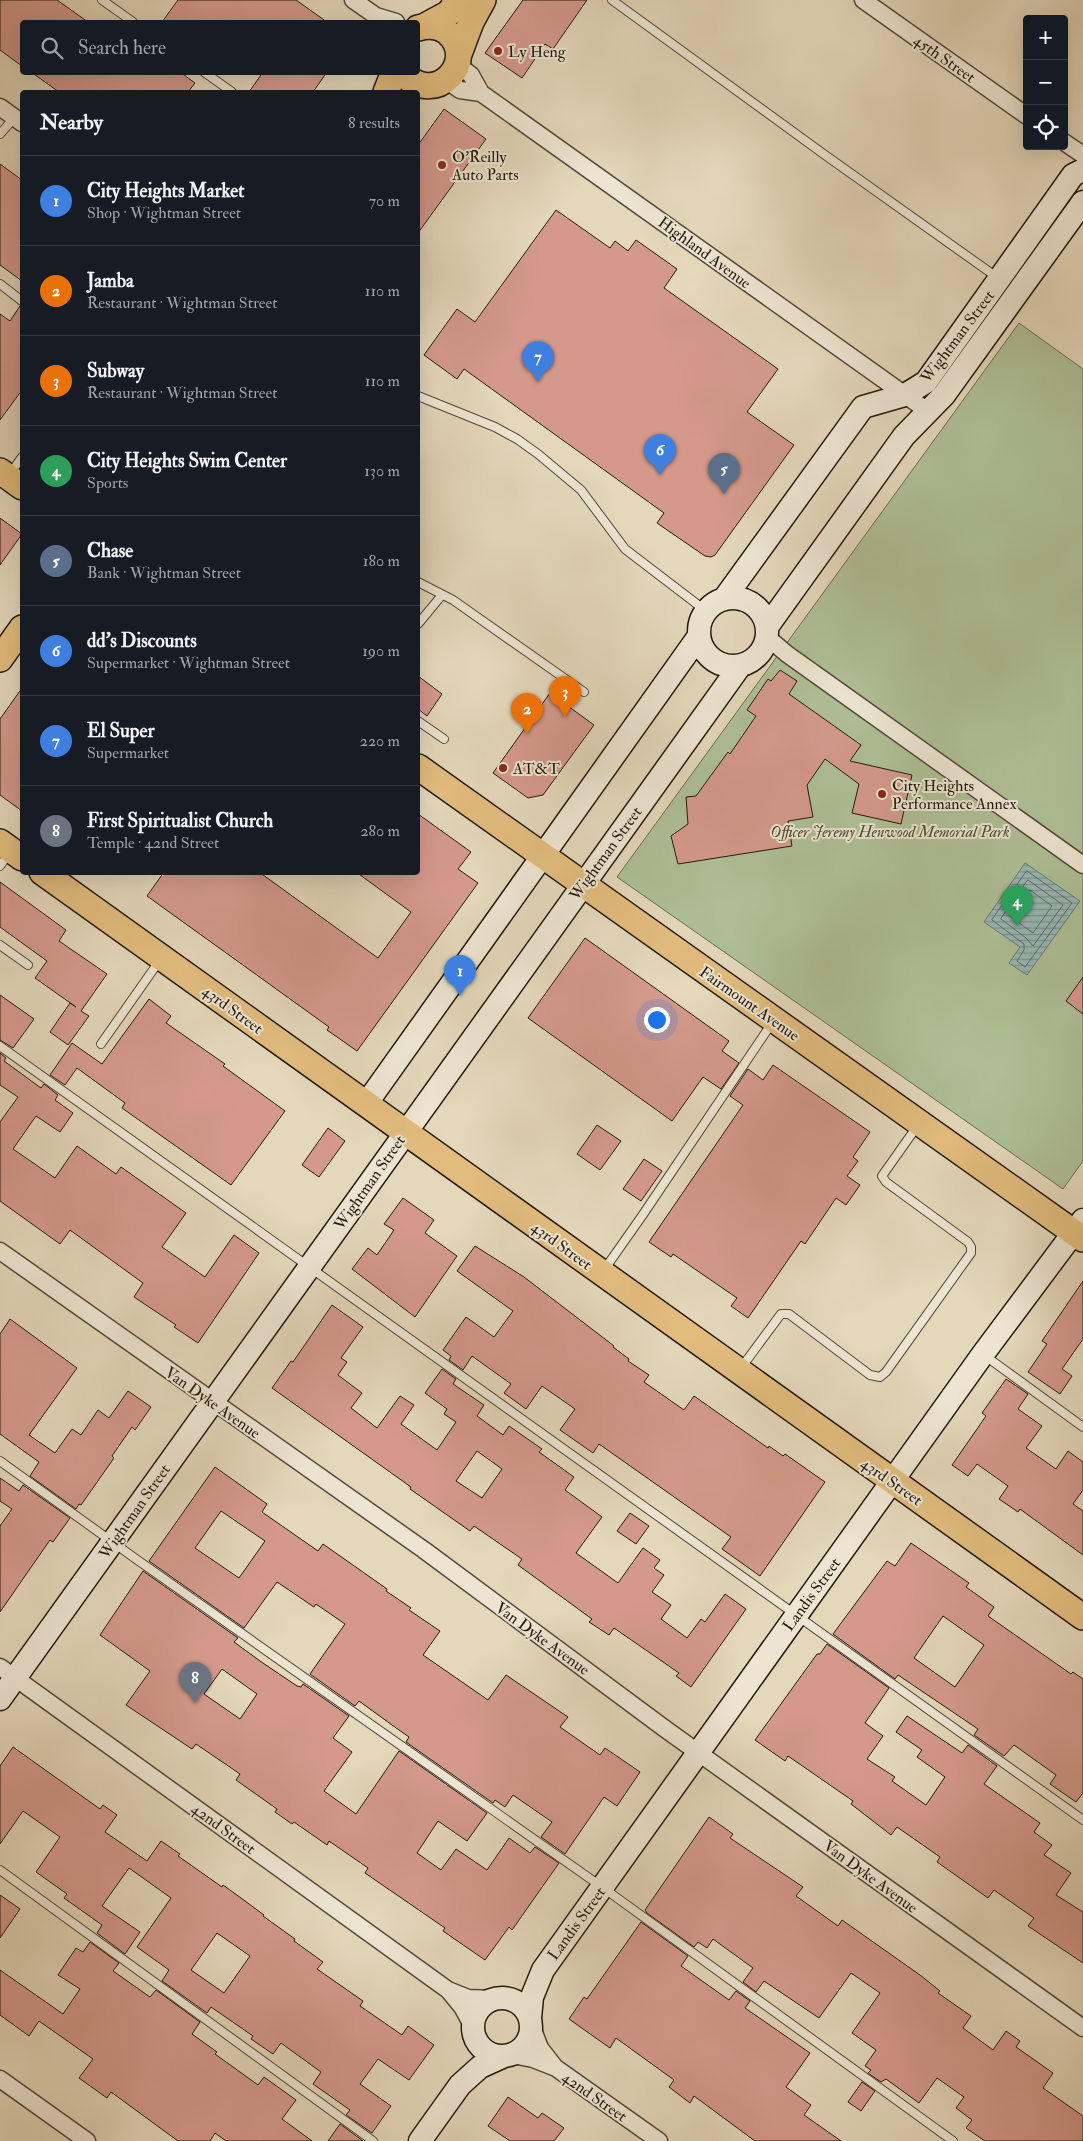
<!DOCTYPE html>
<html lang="en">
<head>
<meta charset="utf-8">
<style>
	:root { --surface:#171b24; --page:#20242c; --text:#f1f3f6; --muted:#9ea1a6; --line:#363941; --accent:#2563eb }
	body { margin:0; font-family:"IM FELL Double Pica",serif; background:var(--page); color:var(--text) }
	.controls { position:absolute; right:15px; top:15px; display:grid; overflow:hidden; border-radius:5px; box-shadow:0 5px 20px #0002 }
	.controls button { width:45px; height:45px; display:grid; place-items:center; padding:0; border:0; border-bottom:1px solid var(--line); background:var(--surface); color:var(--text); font:25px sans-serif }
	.you { position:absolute; left:656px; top:1019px; width:18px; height:18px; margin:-12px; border:4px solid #fff; border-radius:50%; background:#1a73e8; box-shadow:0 0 0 8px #1a73e833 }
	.badge { display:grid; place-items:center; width:32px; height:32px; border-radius:50%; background:var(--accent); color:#fff; font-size:16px; font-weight:700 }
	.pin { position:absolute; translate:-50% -41px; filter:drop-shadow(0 1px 2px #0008) }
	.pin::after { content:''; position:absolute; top:26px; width:18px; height:15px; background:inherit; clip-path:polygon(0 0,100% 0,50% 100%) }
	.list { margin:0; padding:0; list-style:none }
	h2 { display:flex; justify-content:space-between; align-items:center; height:65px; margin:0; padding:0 20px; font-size:21px }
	h2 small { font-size:16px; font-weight:400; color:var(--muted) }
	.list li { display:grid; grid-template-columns:32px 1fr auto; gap:15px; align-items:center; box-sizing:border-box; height:90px; padding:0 20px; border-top:1px solid var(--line) }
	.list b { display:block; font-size:19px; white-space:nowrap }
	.list p { margin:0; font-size:16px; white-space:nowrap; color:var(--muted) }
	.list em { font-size:16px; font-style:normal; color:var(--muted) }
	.icon { flex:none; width:28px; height:28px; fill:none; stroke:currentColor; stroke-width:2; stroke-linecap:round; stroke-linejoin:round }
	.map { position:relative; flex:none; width:1083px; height:2141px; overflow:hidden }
	.search { position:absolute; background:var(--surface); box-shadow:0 5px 20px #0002; left:20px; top:20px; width:400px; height:55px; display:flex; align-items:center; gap:12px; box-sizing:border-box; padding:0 18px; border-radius:5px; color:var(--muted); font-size:19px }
	.panel { position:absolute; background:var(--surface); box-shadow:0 5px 20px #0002; left:20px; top:90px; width:400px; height:785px; border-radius:5px }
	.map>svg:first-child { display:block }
	.green { fill:#aebf95; stroke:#686c52 }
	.water { fill:url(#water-rules); stroke:#697873 }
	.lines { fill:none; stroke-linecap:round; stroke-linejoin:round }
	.shore { stroke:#5d6862; stroke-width:1 }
	.building { fill:#d4998b; stroke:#23190f; fill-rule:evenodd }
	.lane-casing { stroke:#53483a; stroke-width:10 }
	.street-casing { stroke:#53483a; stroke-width:19 }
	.secondary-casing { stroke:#23190f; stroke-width:25 }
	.primary-casing { stroke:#23190f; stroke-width:28 }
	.lane { stroke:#ede5d2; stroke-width:8 }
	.street { stroke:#ede5d2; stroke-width:16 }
	.secondary { stroke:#ede5d2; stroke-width:22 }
	.primary { stroke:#e2bc7d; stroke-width:25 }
	.poi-dot { fill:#8f2418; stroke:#ede5d2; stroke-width:2 }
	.labels { text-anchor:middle; stroke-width:4; stroke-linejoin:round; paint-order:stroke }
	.poi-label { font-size:16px; fill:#23190f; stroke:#ede5d2; text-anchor:start }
	.street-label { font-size:16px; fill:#23190f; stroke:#ede5d2 }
	.park-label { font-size:16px; font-style:italic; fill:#4d4b37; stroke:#ede5d2 }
</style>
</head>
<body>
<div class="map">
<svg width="1083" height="2141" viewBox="0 0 1083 2141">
	<defs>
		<pattern id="water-rules" width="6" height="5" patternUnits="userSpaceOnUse" patternTransform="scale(1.25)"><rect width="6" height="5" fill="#97b8b6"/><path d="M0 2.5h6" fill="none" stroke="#7b9592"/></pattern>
	</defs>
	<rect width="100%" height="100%" fill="#e4d7ba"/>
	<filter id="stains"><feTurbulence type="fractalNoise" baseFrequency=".004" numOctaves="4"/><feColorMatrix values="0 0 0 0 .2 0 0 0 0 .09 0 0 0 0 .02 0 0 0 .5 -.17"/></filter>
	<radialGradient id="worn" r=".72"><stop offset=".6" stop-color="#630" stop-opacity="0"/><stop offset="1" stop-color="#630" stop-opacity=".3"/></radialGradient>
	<path class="green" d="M1019,323L1083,369V1161L1063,1189L617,877Z"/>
	<path class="water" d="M1025,863L1080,901L1027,975L1009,963L1020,947L984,922Z"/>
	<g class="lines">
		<path class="shore" d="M1027,871L1072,903L1025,967L1017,961L1024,950V944L992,920Z
			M1028,880L1063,905L1033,946L1026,938L1001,919Z
			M1030,890L1052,906L1033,933L1011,917Z"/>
	</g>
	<path class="building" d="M0,0H57L88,22H22V66L0,50Z
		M178,0H296L327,22H162Z
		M523,0H587L553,49L545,44L522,78L485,53Z
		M31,72H180L195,83L188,92H59Z
		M263,72H327L313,92H249Z
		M444,109L486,139L418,233V145Z
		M0,164L22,180V281L0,265Z
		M556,210L610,248L615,241L628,251L636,240L677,269L664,288L778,369L747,412L794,445L715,555L711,557L705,556L657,523L664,513L464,369L457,379L424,355L457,309L475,322Z
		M20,306H22V390L0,420V314L10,321Z
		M0,518L22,534L0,565Z
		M780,670L797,681L789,694L861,745L850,761L912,775L901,824L852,813L859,784L825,759L807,785L813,817L788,821L792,846L678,864L671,836L688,824L686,797L696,796L728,752L730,754L756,716L747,710L768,679L771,681Z
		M418,676L442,694L427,716L418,709Z
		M22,688V811L0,795V719Z
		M550,693L594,725L543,795L528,798L493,773Z
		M418,814L471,852L458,869L478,883L357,1051L327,1030L329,1027L147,896L164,872H259L378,958L411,912L356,872H418Z
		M0,882L66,930L59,941L107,974L81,1011L89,1016L68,1045L50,1032L70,1003L76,1007L35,978L47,961L0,927Z
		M585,938L729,1041L722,1051L739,1063L721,1089L703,1077L672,1121L528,1018Z
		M1083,977V1014L1066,1001Z
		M0,995L34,1019L13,1048L0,1040Z
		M149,999L171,1016L166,1023L225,1064L223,1066L285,1111L231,1185L122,1108L125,1103L77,1068L65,1085L50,1075L72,1043L102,1064Z
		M0,1053L6,1058L4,1061L41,1088L44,1084L58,1095L55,1100L73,1113L60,1132L36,1116L13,1149L55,1178L77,1146L116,1174L121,1167L186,1213L162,1247L205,1277L234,1235L259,1253L198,1343L174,1327L176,1325L134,1297L143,1283L70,1230L60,1244L0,1201V1122L18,1097L0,1085Z
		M773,1065L870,1132L853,1157L858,1161L847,1176L860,1185L846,1205L836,1198L805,1244L801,1241L748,1318L731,1306L737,1298L673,1254L671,1257L649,1242L743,1105L730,1096L748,1069L763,1080Z
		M597,1125L621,1141L600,1170L577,1154Z
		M328,1128L345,1141L319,1177L302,1165Z
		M644,1159L662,1171L641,1201L623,1189Z
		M403,1198L434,1220L425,1233L457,1256L415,1317L352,1269L368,1248L377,1255L394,1230L384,1224Z
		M475,1246L524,1277L614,1346L613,1347L629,1359L628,1361L649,1375L644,1382L684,1410L694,1396L768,1448L769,1446L783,1456L785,1454L825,1482L760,1576L722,1549L731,1537L599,1444L593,1453L560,1430L575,1409L542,1386L526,1409L504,1393L511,1384L472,1356L463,1370L449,1360L451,1356L443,1350L466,1317L494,1337L513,1311L457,1271Z
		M1083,1281V1339L1062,1369L1072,1376L1060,1394L1028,1372L1047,1344L1042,1341Z
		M332,1305L363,1327L341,1358L347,1362L338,1375L362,1393L351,1408L377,1428L400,1396L414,1405L401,1424L437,1450L456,1422L444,1414L447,1409L425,1393L442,1369L456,1379L453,1384L484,1405L477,1416L503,1435L509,1426L542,1449L539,1452L574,1477L565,1490L602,1517L576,1553L618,1583L643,1548L660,1560L654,1568L664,1575L652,1592L671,1605L661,1619L687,1638L701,1619L705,1622L725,1594L746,1609L691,1687L676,1676L679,1673L614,1628L609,1635L589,1622L592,1619L518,1565L522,1559L474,1526L470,1531L410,1489L411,1487L272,1388L291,1361L293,1362ZM477,1451L502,1469L482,1498L456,1481Z
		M10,1319L77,1368L29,1435L55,1453L72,1429L81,1435L98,1410L109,1418L128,1391L151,1407L135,1430L132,1427L112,1456L114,1458L81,1505L79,1504L76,1509L30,1476L39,1462L0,1434V1334Z
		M1006,1379L1028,1394L1018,1409L1042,1426L1026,1448L1056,1469L1068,1451L1083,1462V1490L1073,1504L1083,1511V1555L1020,1509L1018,1512L999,1499L1008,1486L977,1464L968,1476L952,1465L986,1416L982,1413Z
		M215,1467L267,1504L262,1512L318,1551L323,1544L387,1589L386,1591L411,1608L409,1610L440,1631L423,1655L488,1700L506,1675L568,1717L560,1727L600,1755L605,1748L640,1772L617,1806L604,1797L565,1854L541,1837L552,1822L513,1795L505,1807L495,1800L493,1803L406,1742L409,1737L392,1725L359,1701L355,1706L310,1674L345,1624L316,1604L314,1607L277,1582L244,1628L149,1561ZM221,1511L265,1541L239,1578L195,1548Z
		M0,1478L19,1491L23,1485L70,1518L53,1542L50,1540L0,1612V1526L12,1509L0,1501Z
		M630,1513L649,1526L636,1544L617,1531Z
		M911,1543L969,1583L966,1587L994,1607L988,1616L1071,1674L1073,1672L1083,1679V1793L1076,1802L1050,1784L1056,1775L1014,1745L1004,1756L974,1735L978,1729L898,1675L895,1679L833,1634L887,1561L895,1566ZM943,1616L984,1645L955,1687L914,1658Z
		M143,1571L238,1638L234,1642L260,1661L297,1686L301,1687L303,1684L349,1716L333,1738L352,1752L324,1791L356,1814L399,1751L487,1813L467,1841L438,1821L417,1853L441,1870L456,1849L487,1870L509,1838L530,1853L535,1847L559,1863L512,1930L509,1927L485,1960L443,1931L445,1928L365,1873L368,1868L329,1841L327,1845L294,1822L292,1824L275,1812L277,1809L236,1780L240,1774L196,1744L192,1749L126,1705L150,1671L100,1635ZM222,1669L257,1694L240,1719L204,1694Z
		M827,1644L889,1688L865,1723L883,1736L867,1759L895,1777L892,1781L926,1805L945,1777L917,1757L922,1750L896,1732L907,1716L962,1753L968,1745L997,1766L984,1784L1040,1823L1034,1832L1052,1845L1044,1855L1071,1873L1056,1895L1083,1912V1963L1028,1926L1034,1918L994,1890L988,1898L937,1862L940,1857L897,1827L891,1835L851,1804L853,1801L788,1756L785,1761L755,1740L817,1654H820Z
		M13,1747L100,1809L103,1805L117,1815L105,1832L147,1861L161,1841L180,1854L178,1856L222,1887L223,1885L241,1898L264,1915L263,1916L295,1939L294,1941L323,1962L317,1969L363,2001L360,2006L402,2035L408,2026L434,2045L409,2080L378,2059L360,2084L391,2106L372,2133L346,2115L350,2110L313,2084L321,2072L281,2043L273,2054L251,2039L253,2036L211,2007L207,2013L162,1981L169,1970L137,1947L171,1898L129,1868L102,1906L140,1932L125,1954L97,1933L102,1925L64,1898L67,1894L36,1872L60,1837L23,1811L0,1844V1766ZM217,1933L250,1956L224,1993L191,1970Z
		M709,1817L733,1834L730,1838L803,1887L796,1896L838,1926L842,1920L920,1975L940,1991L938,1993L971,2016L963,2028L993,2050L1006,2031L1020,2041L1016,2047L1053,2073L1043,2088L1083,2116V2141H985L966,2128L972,2120L956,2108L964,2097L937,2078L919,2103L886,2079L881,2082L868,2073L871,2070L865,2066L876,2050L852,2033L880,1993L851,1973L819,2018L764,1981L756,1992L743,1982L753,1968L713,1939L707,1948L698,1942L694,1947L647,1913L645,1910Z
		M0,1895L20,1909L0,1938Z
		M641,1922L688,1956L681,1966L729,2000L736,1991L750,2001L745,2008L810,2053L786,2087L811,2105L804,2115L841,2141H755L694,2096L690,2103L669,2087L674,2080L616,2038L610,2048L569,2019L584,1997L587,1999Z
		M90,1942L119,1963L113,1971L150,1997L156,1990L200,2022L192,2034L217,2052L215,2054L258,2085L264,2077L296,2100L282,2119L312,2141H226L215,2133L210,2141H178L111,2092L107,2098L79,2078L93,2059L39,2021L29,2036L0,2015V1970L63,2014L80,1989L58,1975L76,1948L83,1952Z
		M862,2082L875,2091L861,2111L848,2102Z
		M508,2097L538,2118L542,2113L564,2128L554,2141H510L488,2126Z
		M340,2124L363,2141H328Z"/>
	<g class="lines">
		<defs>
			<path id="lane" d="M102,0L133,22
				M612,0L825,155L998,278
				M204,72L232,92
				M0,134L15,117
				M0,284L22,301
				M418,396L495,427L517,439L538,454L581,490L625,549L706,611
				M10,474L22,457
				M418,582L453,600L584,692
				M418,624L442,595
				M418,721L444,739
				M0,866L9,853
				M0,945L28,965
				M101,1044L160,960
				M0,1046L1083,1820
				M604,1270L642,1216L772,1023
				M984,1355L1083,1427
				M741,1368L781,1314H789L870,1375L880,1377L886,1372L971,1253V1247L968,1242L886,1182L882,1176L918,1125
				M0,1461L136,1559L602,1887L953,2141
				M0,1870L373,2141"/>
			<path id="street" d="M353,0L376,16L396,22
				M863,0L1027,116
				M457,64L471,75L481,93L929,412
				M446,80L460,90L481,93
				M0,107L22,123
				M1064,142L1083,155
				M767,637L787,654L1083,865
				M0,1251L424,1550L668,1731L1083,2028
				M0,1667L448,1990L462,2007L473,2027
				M448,1990L468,1998L493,1999
				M532,2027L540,2048L554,2066
				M512,2055L533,2059L556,2068L659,2141
				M0,2079L87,2141"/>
			<path id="secondary" d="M699 632a34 34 0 1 1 68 0a34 34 0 1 1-68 0Z
				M724,599L863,407L905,395L926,382L1073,175L1083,170
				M767,627L904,436L944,395L1083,202
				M366,1104L699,636
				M0,1699L740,666
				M473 2027a29 29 0 1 1 58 0a29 29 0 1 1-58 0Z
				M530,2018L532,1997L543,1970L983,1354L1083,1220
				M420,2141L460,2085L480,2067L502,2057"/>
			<path id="primary" d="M425,26L449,13L458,0
				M459,54L471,22L483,0
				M402,72C435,110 480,60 447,32C438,25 428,25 418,28
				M386,92L394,72
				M0,471L22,487
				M0,659L22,628
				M418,767L1083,1239
				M0,842L22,858
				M42,872L1083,1617"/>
		</defs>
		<use href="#lane" class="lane-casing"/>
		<use href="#street" class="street-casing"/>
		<use href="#secondary" class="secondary-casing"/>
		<use href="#primary" class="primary-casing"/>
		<use href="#lane" class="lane"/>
		<use href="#street" class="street"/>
		<use href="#secondary" class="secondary"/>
		<use href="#primary" class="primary"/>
	</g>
	<g class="poi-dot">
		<circle cx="498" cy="51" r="5"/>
		<circle cx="442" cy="165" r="5"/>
		<circle cx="503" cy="768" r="5"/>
		<circle cx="882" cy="794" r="5"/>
	</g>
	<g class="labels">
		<g class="poi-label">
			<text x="508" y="57">Ly Heng</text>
			<text x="452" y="162">O'Reilly<tspan x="452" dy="18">Auto Parts</tspan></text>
			<text x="513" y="774">AT&amp;T</text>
			<text x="892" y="791">City Heights<tspan x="892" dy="18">Performance Annex</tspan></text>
		</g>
		<g class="street-label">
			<text transform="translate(945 58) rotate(35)" y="6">45th Street</text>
			<text transform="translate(705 252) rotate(36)" y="6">Highland Avenue</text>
			<text transform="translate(957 336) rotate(-53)" y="6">Wightman Street</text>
			<text transform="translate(605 853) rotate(-54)" y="6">Wightman Street</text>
			<text transform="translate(750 1003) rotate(35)" y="6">Fairmount Avenue</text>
			<text transform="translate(233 1009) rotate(36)" y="6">43rd Street</text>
			<text transform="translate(369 1182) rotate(-55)" y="6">Wightman Street</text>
			<text transform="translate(562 1245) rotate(36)" y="6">43rd Street</text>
			<text transform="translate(213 1402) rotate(35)" y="6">Van Dyke Avenue</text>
			<text transform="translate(892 1481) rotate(35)" y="6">43rd Street</text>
			<text transform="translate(134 1511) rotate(-55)" y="6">Wightman Street</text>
			<text transform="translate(811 1594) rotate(-54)" y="6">Landis Street</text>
			<text transform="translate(543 1638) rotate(36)" y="6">Van Dyke Avenue</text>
			<text transform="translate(224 1828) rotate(36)" y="6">42nd Street</text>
			<text transform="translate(871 1876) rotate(36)" y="6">Van Dyke Avenue</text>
			<text transform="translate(576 1923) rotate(-54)" y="6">Landis Street</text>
			<text transform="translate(595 2096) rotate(35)" y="6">42nd Street</text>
		</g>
		<g class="park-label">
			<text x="890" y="837">Officer Jeremy Henwood Memorial Park</text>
		</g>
	</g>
	<rect width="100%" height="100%" filter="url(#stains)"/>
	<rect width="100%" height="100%" fill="url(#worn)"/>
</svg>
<div class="controls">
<button>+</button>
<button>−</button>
<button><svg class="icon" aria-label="locate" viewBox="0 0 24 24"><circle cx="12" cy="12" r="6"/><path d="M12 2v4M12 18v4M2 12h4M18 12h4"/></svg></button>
</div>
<div class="you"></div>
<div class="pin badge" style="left:460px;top:996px;background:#3f7fe0">1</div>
<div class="pin badge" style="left:527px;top:734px;background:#e8710a">2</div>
<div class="pin badge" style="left:565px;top:717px;background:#e8710a">3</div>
<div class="pin badge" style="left:1017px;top:926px;background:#2e9e5b">4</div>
<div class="pin badge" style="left:724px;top:494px;background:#5c6f8a">5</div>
<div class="pin badge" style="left:660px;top:475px;background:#3f7fe0">6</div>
<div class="pin badge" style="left:538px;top:382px;background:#3f7fe0">7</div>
<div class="pin badge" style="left:195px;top:1703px;background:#6b7280">8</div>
<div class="search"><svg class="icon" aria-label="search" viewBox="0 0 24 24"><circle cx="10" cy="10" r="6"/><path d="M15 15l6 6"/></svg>Search here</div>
<section class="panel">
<h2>Nearby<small>8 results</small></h2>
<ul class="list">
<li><span class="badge" style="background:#3f7fe0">1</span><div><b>City Heights Market</b><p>Shop · Wightman Street</p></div><em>70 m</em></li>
<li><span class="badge" style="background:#e8710a">2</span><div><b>Jamba</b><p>Restaurant · Wightman Street</p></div><em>110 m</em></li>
<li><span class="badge" style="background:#e8710a">3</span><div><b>Subway</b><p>Restaurant · Wightman Street</p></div><em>110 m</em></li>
<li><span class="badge" style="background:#2e9e5b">4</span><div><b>City Heights Swim Center</b><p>Sports</p></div><em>130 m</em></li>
<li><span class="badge" style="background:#5c6f8a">5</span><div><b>Chase</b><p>Bank · Wightman Street</p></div><em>180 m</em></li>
<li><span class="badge" style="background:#3f7fe0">6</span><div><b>dd's Discounts</b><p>Supermarket · Wightman Street</p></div><em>190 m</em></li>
<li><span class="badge" style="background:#3f7fe0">7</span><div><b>El Super</b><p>Supermarket</p></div><em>220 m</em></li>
<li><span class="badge" style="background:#6b7280">8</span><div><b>First Spiritualist Church</b><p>Temple · 42nd Street</p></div><em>280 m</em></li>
</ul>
</section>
</div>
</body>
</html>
